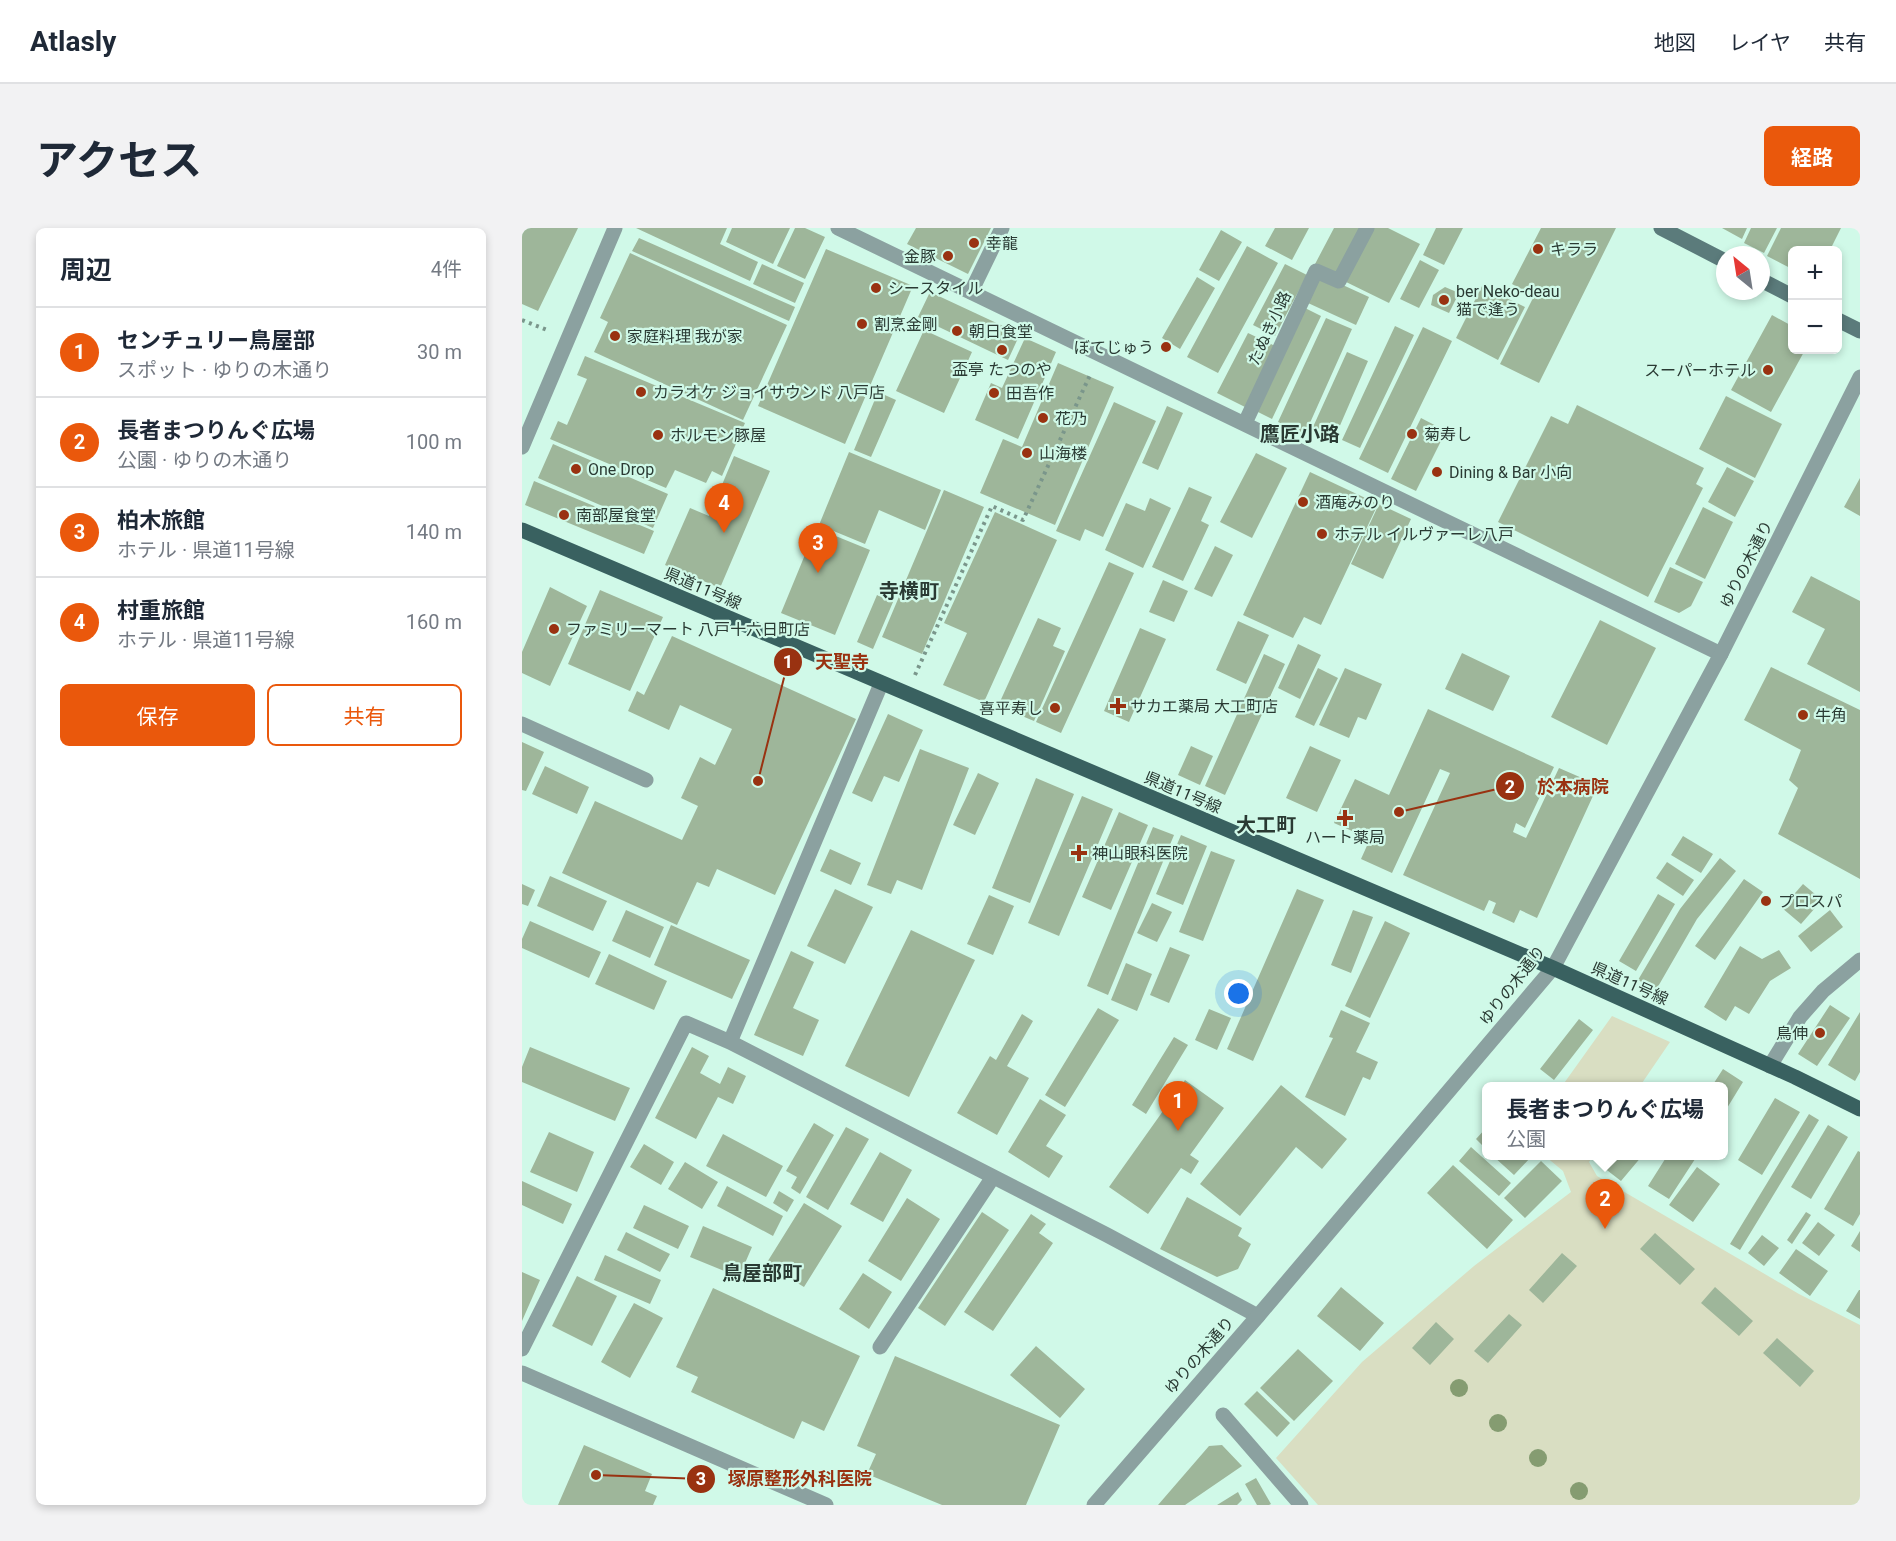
<!DOCTYPE html>
<html lang="ja">
<head>
<meta charset="utf-8">
<style>
	:root { --surface:#fff; --page:#f2f2f3; --text:#1f2937; --muted:#747a83; --line:#e0e1e3; --accent:#ea580c }
	body { margin:0; font-family:Roboto,"Noto Sans JP",sans-serif; background:var(--page); color:var(--text) }
	.controls { position:absolute; right:18px; top:18px; display:grid; overflow:hidden; border-radius:9px; box-shadow:0 3px 9px #0003 }
	.controls button { width:54px; height:54px; display:grid; place-items:center; padding:0; border:0; border-bottom:2px solid var(--line); background:var(--surface); color:var(--text); font:30px sans-serif }
	.compass { position:absolute; left:1194px; top:18px; width:54px; height:54px; border-radius:50%; background:var(--surface); box-shadow:0 3px 9px #0003; rotate:330deg }
	.you { position:absolute; left:717px; top:766px; width:21px; height:21px; margin:-15px; border:4px solid #fff; border-radius:50%; background:#1a73e8; box-shadow:0 0 0 9px #1a73e833 }
	.badge { display:grid; place-items:center; width:39px; height:39px; border-radius:50%; background:var(--accent); color:#fff; font-size:20px; font-weight:700 }
	.pin { position:absolute; translate:-50% -50px; filter:drop-shadow(0 2px 3px #0008) }
	.pin::after { content:''; position:absolute; top:32px; width:21px; height:18px; background:inherit; clip-path:polygon(0 0,100% 0,50% 100%) }
	.popup { position:absolute; left:960px; top:854px; width:246px; height:78px; box-sizing:border-box; display:grid; place-content:center; border-radius:9px; background:var(--surface); filter:drop-shadow(0 2px 4px #0005); font-size:20px; white-space:nowrap; color:var(--muted) }
	.popup b { font-size:22px; color:var(--text) }
	.popup::after { content:''; position:absolute; left:50%; top:100%; margin-left:-12px; border:12px solid transparent; border-top-color:var(--surface) }
	.list { margin:0; padding:0; list-style:none }
	h2 { display:flex; justify-content:space-between; align-items:center; height:78px; margin:0; padding:0 24px; font-size:26px }
	h2 small { font-size:20px; font-weight:400; color:var(--muted) }
	.list li { display:grid; grid-template-columns:39px 1fr auto; gap:18px; align-items:center; box-sizing:border-box; height:90px; padding:0 24px; border-top:2px solid var(--line) }
	.list b { display:block; font-size:22px; white-space:nowrap }
	.list p { margin:0; font-size:20px; white-space:nowrap; color:var(--muted) }
	.list em { font-size:20px; font-style:normal; color:var(--muted) }
	.actions { display:flex; gap:12px; padding:18px 24px }
	.actions a { flex:1; padding:14px 0; border:2px solid var(--accent); border-radius:9px; text-align:center; font-size:21px; color:var(--accent) }
	.actions .main { background:var(--accent); color:#fff }
	.map { position:relative; flex:none; width:1338px; height:1277px; overflow:hidden; border-radius:9px }
	header { display:flex; align-items:center; gap:36px; box-sizing:border-box; height:84px; padding:0 30px; background:var(--surface); border-bottom:2px solid var(--line) }
	header strong { font-size:28px }
	nav { display:flex; gap:33px; margin-inline-start:auto; font-size:21px }
	.intro { display:flex; align-items:center; justify-content:space-between; box-sizing:border-box; height:144px; padding:0 36px }
	h1 { margin:0; font-size:42px }
	.button { padding:15px 27px; border-radius:9px; background:var(--accent); color:#fff; font-size:21px; font-weight:700 }
	main { display:flex; gap:36px; padding:0 36px }
	aside { flex:1; background:var(--surface); border-radius:9px; box-shadow:0 3px 9px #0003 }
	.map>svg:first-child { display:block }
	.green { fill:#d9dec2 }
	.building { fill:#9eb69a }
	.lines { fill:none; stroke-linecap:round; stroke-linejoin:round }
	.path { stroke:#7a968b; stroke-width:4; stroke-dasharray:3 4.5; stroke-linecap:butt }
	.service { stroke:#8ba1a0; stroke-width:15 }
	.pedestrian { stroke:#8ba1a0; stroke-width:15 }
	.minor { stroke:#8ba1a0; stroke-width:15 }
	.tertiary { stroke:#8ba1a0; stroke-width:15 }
	.secondary { stroke:#5b7b7b; stroke-width:15 }
	.primary { stroke:#396160; stroke-width:15 }
	.tree { fill:#859c71 }
	.poi-dot { fill:#993211; stroke:#d0f9e8; stroke-width:2 }
	.labels { text-anchor:middle; stroke-width:4.5; stroke-linejoin:round; paint-order:stroke }
	.poi-label { font-size:16px; fill:#2a3a33; stroke:#d0f9e8; text-anchor:start }
	.street-label { font-size:16px; fill:#2a3a33; stroke:#d0f9e8 }
	.quarter-label { font-size:20px; font-weight:bold; fill:#2a3a33; stroke:#d0f9e8 }
	.leader { fill:none; stroke:#993211; stroke-width:2 }
	.callout-dot { fill:#993211; stroke:#d0f9e8; stroke-width:2 }
	.mark-label { font-size:18px; text-anchor:middle; font-weight:bold; fill:#fff }
	.callout-label { font-size:18px; text-anchor:middle; font-weight:bold; fill:#993211; stroke:#d0f9e8; stroke-width:4.5; stroke-linejoin:round; paint-order:stroke }
</style>
</head>
<body>
<header>
<strong>Atlasly</strong>
<nav><a>地図</a><a>レイヤ</a><a>共有</a></nav>
</header>
<div class="intro"><h1>アクセス</h1><a class="button">経路</a></div>
<main>
<aside>
<h2>周辺<small>4件</small></h2>
<ul class="list">
<li><span class="badge">1</span><div><b>センチュリー鳥屋部</b><p>スポット · ゆりの木通り</p></div><em>30 m</em></li>
<li><span class="badge">2</span><div><b>長者まつりんぐ広場</b><p>公園 · ゆりの木通り</p></div><em>100 m</em></li>
<li><span class="badge">3</span><div><b>柏木旅館</b><p>ホテル · 県道11号線</p></div><em>140 m</em></li>
<li><span class="badge">4</span><div><b>村重旅館</b><p>ホテル · 県道11号線</p></div><em>160 m</em></li>
</ul>
<div class="actions"><a class="main">保存</a><a>共有</a></div>
</aside>
<div class="map">
<svg width="1338" height="1277" viewBox="0 0 1338 1277">
	<rect width="100%" height="100%" fill="#d0f9e8"/>
	<path class="green" d="M1090,788L1148,814L1118,858H1040Z
		M1023,928H1071L1067,934L1075,948L1277,1066L1338,1097V1277H796L754,1230L840,1134L952,1038L1049,964L1041,943Z"/>
	<path class="building" d="M0,0H56L16,83L0,76Z
		M114,0H205L198,16L236,34L228,53Z
		M210,0H268L251,36L204,14Z
		M273,0H283L303,9L283,51L255,38Z
		M394,0H469L446,46L385,16Z
		M753,0H787L770,32L743,18Z
		M812,0H841L815,50L792,38Z
		M847,0H866L898,16L867,75L820,52Z
		M914,0H941L922,37L901,27Z
		M1019,0H1094L1017,155L978,136L1012,68L990,56Z
		M1200,0H1225L1220,11Z
		M1229,0H1255L1242,25L1222,15Z
		M1259,0H1319L1308,22H1270V41L1245,28Z
		M699,2L720,14L697,53L677,42Z
		M117,10L273,79L267,93L110,23Z
		M725,18L756,35L696,145L665,129Z
		M304,21L391,58L323,216L236,178Z
		M108,25L265,97L221,192L72,124L86,94L78,90Z
		M898,32L917,42L897,80L878,71Z
		M240,36L282,55L273,75L231,56Z
		M763,36L785,47L753,108L731,97Z
		M799,47L847,69L834,97L786,75Z
		M675,49L693,60L658,121L640,110Z
		M960,58L1003,79L976,132L934,110Z
		M923,59L937,65L927,85L909,77L911,67Z
		M408,64L498,106L486,132L396,89Z
		M783,80L799,88L750,191L734,183Z
		M1250,87L1270,98V122H1283L1249,184L1209,162Z
		M804,90L830,101L783,206L756,194Z
		M873,98L892,107L838,220L820,212Z
		M901,99L930,113L866,245L837,231Z
		M402,102L450,124L422,185L374,163Z
		M726,105L753,118L723,179L695,165Z
		M503,110L534,124L496,211L453,192L469,155L480,160Z
		M825,124L846,133L813,209L791,199Z
		M63,128L223,195L200,248L190,243L184,255L153,242L144,260L28,211L36,193L45,197L65,151L55,147Z
		M536,135L592,159L533,297L458,265L481,211L500,219Z
		M356,164L374,172L349,229L332,222Z
		M1204,168L1260,196L1233,250L1177,221Z
		M592,174L634,193L581,309L563,301L558,313L534,303Z
		M1055,177L1182,240L1174,256L1181,260L1126,369L976,294L1029,188L1046,196Z
		M645,178L661,185L636,242L620,235Z
		M899,190L924,203L894,263L869,251Z
		M31,216L146,266L131,300L16,250Z
		M327,224L419,262L403,302L357,282L343,316L297,297Z
		M734,225L765,240L730,310L698,294Z
		M212,228L248,243L198,360L143,337L168,280L187,288Z
		M1205,239L1232,253L1213,289L1186,274Z
		M788,244L856,276L799,397L782,389L771,410L721,387Z
		M1338,250V288L1322,279Z
		M12,253L132,303L122,326L3,277Z
		M667,259L690,269L679,293L687,297L661,353L630,339Z
		M422,262L462,279L400,426L360,409Z
		M628,270L649,280L621,340L583,322L604,275L623,283Z
		M857,276L889,291L861,351L829,336Z
		M1181,279L1211,294L1183,351L1153,336Z
		M473,284L535,312L462,474L421,457L445,405L422,395Z
		M294,300L348,322L313,407L259,385Z
		M693,318L711,327L690,369L672,361Z
		M587,334L612,345L539,505L514,494Z
		M1148,339L1181,354L1169,378L1157,385L1132,374Z
		M1289,348L1338,373V464L1285,436L1303,401L1270,384Z
		M641,352L666,363L652,394L627,384Z
		M28,359L65,378L28,458L0,445V424Z
		M78,362L141,389L108,463L46,436Z
		M355,367L371,374L351,421L335,414Z
		M516,390L539,400L531,418L543,423L512,493L476,478Z
		M1078,392L1134,420L1085,517L1029,489Z
		M716,393L747,407L724,456L694,442Z
		M618,400L644,411L607,494L582,483Z
		M150,408L334,491L253,667L195,641L187,659L175,654L155,697L40,645L73,573L160,612L176,578L159,570L178,529L193,537L210,501L158,477L147,502L106,483L115,463L122,467Z
		M776,416L799,427L778,471L756,460Z
		M940,425L988,448L971,483L923,461Z
		M742,426L763,436L703,567L683,558Z
		M1249,439L1338,482V651L1256,606L1276,560L1267,552L1279,522L1222,492Z
		M796,440L816,450L792,498L773,489Z
		M823,440L860,456L844,492L836,489L827,510L797,497Z
		M906,481L1032,539L1003,600L994,595L991,604L1004,610L1037,540L1076,557L1015,690L998,682L992,695L970,685L974,675L967,672L962,683L881,647L928,545L918,541L870,645L839,631L848,611L812,595L833,551L867,567Z
		M366,486L401,502L377,554L362,548L350,574L330,565Z
		M0,514L22,524L4,563L0,562Z
		M669,518L691,528L678,557L656,547Z
		M788,518L819,532L795,584L764,570Z
		M398,521L447,540L400,662L375,652L369,666L345,657Z
		M23,538L67,559L55,586L10,566Z
		M456,545L477,555L453,607L431,597Z
		M514,550L552,566L508,675L470,660Z
		M560,568L591,581L537,708L506,695Z
		M597,584L626,597L589,682L560,669Z
		M631,599L652,607L586,767L565,758Z
		M659,607L685,618L661,677L634,666Z
		M1161,608L1191,626L1179,645L1149,627Z
		M308,621L339,635L329,657L298,643Z
		M689,623L713,632L681,713L657,704Z
		M1198,630L1214,643L1175,691L1134,762L1116,752L1158,681Z
		M1145,634L1172,652L1161,668L1134,650Z
		M28,648L85,673L71,703L15,678Z
		M1222,651L1241,664L1193,732L1173,718Z
		M0,656L13,662L6,678L0,676Z
		M1281,656L1300,672L1279,696L1260,680Z
		M313,661L351,679L323,736L285,718Z
		M775,661L802,672L731,833L705,821Z
		M1136,666L1153,676L1114,743L1097,733Z
		M467,667L492,678L471,727L445,716Z
		M630,675L650,684L635,714L615,705Z
		M104,682L142,699L128,730L90,713Z
		M831,682L851,689L829,745L809,737Z
		M1308,682L1321,699L1289,724L1276,708Z
		M8,693L79,724L67,750L0,720V711Z
		M863,693L888,705L848,790L823,778Z
		M149,697L228,732L210,771L132,737Z
		M389,702L453,732L387,869L323,838Z
		M1218,718L1240,731L1257,722L1269,740L1248,753L1227,786L1213,778L1204,793L1182,779Z
		M648,719L668,727L647,775L628,767Z
		M269,723L292,734L271,780L297,792L281,828L232,807Z
		M87,726L145,753L132,782L73,756Z
		M604,735L630,746L615,783L589,772Z
		M1308,777L1328,790L1295,838L1276,826Z
		M576,780L597,792L543,879L523,867Z
		M687,781L709,790L695,822L673,812Z
		M819,782L848,795L834,824L856,834L848,852L841,849L823,888L783,869L810,812L811,810L807,809Z
		M1338,784V844L1333,853L1306,837Z
		M500,786L511,793L485,838L507,850L475,907L435,885L468,828L474,832Z
		M1057,791L1071,802L1032,852L1018,841Z
		M652,809L666,817L624,886L610,877Z
		M8,819L108,860L93,893L0,854V839Z
		M170,819L187,828L178,845L198,856L206,839L224,848L211,876L196,869L174,911L133,890Z
		M1201,841L1221,854L1202,885V858H1190Z
		M663,852L702,880L668,927L677,933L669,946L659,940L626,986L587,959Z
		M759,857L825,911L800,941L774,919L718,988L678,956Z
		M1253,870L1278,884L1240,947L1216,932Z
		M518,871L544,887L524,918L541,928L527,950L486,924Z
		M1287,886L1297,892L1218,1022L1208,1016Z
		M292,895L312,907L278,966L269,960L275,949L264,943Z
		M1306,897L1326,909L1289,971L1269,959Z
		M324,899L347,911L306,982L284,969Z
		M964,900V921L954,911Z
		M27,904L72,924L55,964L8,944Z
		M201,906L261,938L244,969L184,938Z
		M122,916L152,934L139,957L108,939Z
		M949,919L989,955L977,968L937,933Z
		M1336,923L1338,924V986L1331,998L1302,981Z
		M358,924L390,942L361,994L328,976Z
		M971,928H1006L1008,930L992,947Z
		M1084,928H1120L1099,953L1077,936Z
		M1145,928H1175L1147,971L1126,958Z
		M1019,933L1040,953L1003,990L982,970Z
		M163,934L196,954L180,981L146,961Z
		M931,937L991,992L965,1021L905,965Z
		M1175,939L1198,956L1171,994L1147,977Z
		M0,953L50,976L41,996L0,977Z
		M205,958L261,988L251,1008L195,978Z
		M257,963L272,972L265,984L251,975Z
		M665,969L720,1000L716,1008L729,1016L716,1041L695,1049L638,1021Z
		M385,970L418,991L379,1053L346,1033Z
		M282,975L320,998L282,1059L244,1036Z
		M122,977L167,998L156,1021L111,1000Z
		M460,984L487,1002L423,1098L396,1080Z
		M1284,984L1289,987L1270,1016L1265,1012Z
		M509,986L524,996L517,1005L531,1015L471,1103L442,1084Z
		M1296,994L1313,1007L1297,1028L1280,1015Z
		M181,998L230,1019L217,1049L168,1029Z
		M1338,1003V1024L1329,1018Z
		M104,1004L148,1026L138,1044L95,1022Z
		M1133,1005L1173,1041L1158,1057L1118,1021Z
		M1240,1007L1257,1020L1242,1038L1226,1025Z
		M1274,1021L1306,1043L1288,1068L1257,1045Z
		M1040,1025L1055,1038L1021,1075L1007,1062Z
		M83,1027L139,1052L128,1076L72,1052Z
		M0,1044L18,1052L0,1093Z
		M341,1045L370,1064L347,1101L317,1081Z
		M55,1048L95,1068L70,1118L30,1098Z
		M819,1059L862,1095L838,1123L795,1088Z
		M1193,1059L1231,1093L1217,1108L1179,1075Z
		M191,1060L338,1128L302,1203L280,1193L272,1211L169,1164L176,1149L154,1139Z
		M1337,1062H1338V1091L1324,1083Z
		M112,1075L141,1090L108,1150L79,1134Z
		M987,1086L1000,1097L966,1135L952,1123Z
		M914,1094L932,1111L908,1137L890,1120Z
		M1255,1110L1292,1143L1278,1159L1241,1125Z
		M514,1118L563,1161L538,1190L488,1147Z
		M776,1121L811,1153L772,1193L738,1160Z
		M373,1128L538,1197L504,1277H420L345,1246L354,1226L335,1218Z
		M735,1163L768,1195L755,1209L722,1176Z
		M62,1217L130,1246L123,1263L135,1268L131,1277H36Z
		M700,1217L720,1238L663,1277H636L687,1218Z
		M734,1250L749,1276L747,1277H735L723,1256Z
		M716,1264L720,1272L715,1277H695Z"/>
	<g class="lines">
		<path class="path" d="M0,92L25,102
			M393,447L470,278L501,292L569,145"/>
		<path class="service" d="M0,496L124,552
			M1248,838L1278,789L1301,763L1338,732"/>
		<path class="pedestrian" d="M449,64L480,0
			M723,195L794,43L817,53L845,0"/>
		<path class="minor" d="M316,0L1199,426
			M208,814L359,456
			M358,1119L471,949
			M0,1121L164,795L208,814L585,1007L736,1088
			M701,1187L779,1277"/>
		<path class="tertiary" d="M0,219L93,0
			M0,1145L304,1277
			M572,1277L736,1088L1031,740L1199,426L1338,149"/>
		<path class="secondary" d="M1139,0L1203,33
			M1239,52L1270,68
			M1316,92L1338,103"/>
		<path class="primary" d="M0,302L1031,740L1273,849L1338,881"/>
	</g>
	<g class="tree">
		<circle cx="937" cy="1160" r="9"/>
		<circle cx="976" cy="1195" r="9"/>
		<circle cx="1016" cy="1230" r="9"/>
		<circle cx="1057" cy="1263" r="9"/>
	</g>
	<g class="poi-dot">
		<circle cx="452" cy="15" r="6"/>
		<circle cx="1016" cy="21" r="6"/>
		<circle cx="426" cy="28" r="6"/>
		<circle cx="354" cy="60" r="6"/>
		<circle cx="922" cy="72" r="6"/>
		<circle cx="340" cy="96" r="6"/>
		<circle cx="435" cy="103" r="6"/>
		<circle cx="93" cy="108" r="6"/>
		<circle cx="644" cy="119" r="6"/>
		<circle cx="480" cy="122" r="6"/>
		<circle cx="1246" cy="142" r="6"/>
		<circle cx="119" cy="164" r="6"/>
		<circle cx="472" cy="165" r="6"/>
		<circle cx="521" cy="190" r="6"/>
		<circle cx="890" cy="206" r="6"/>
		<circle cx="136" cy="207" r="6"/>
		<circle cx="505" cy="225" r="6"/>
		<circle cx="54" cy="241" r="6"/>
		<circle cx="915" cy="244" r="6"/>
		<circle cx="781" cy="274" r="6"/>
		<circle cx="42" cy="287" r="6"/>
		<circle cx="800" cy="306" r="6"/>
		<circle cx="32" cy="401" r="6"/>
		<path d="M593 469h6v6h6v6h-6v6h-6v-6h-6v-6h6z"/>
		<circle cx="533" cy="480" r="6"/>
		<circle cx="1281" cy="487" r="6"/>
		<path d="M820 581h6v6h6v6h-6v6h-6v-6h-6v-6h6z"/>
		<path d="M554 616h6v6h6v6h-6v6h-6v-6h-6v-6h6z"/>
		<circle cx="1244" cy="673" r="6"/>
		<circle cx="1298" cy="805" r="6"/>
	</g>
	<g class="labels">
		<g class="poi-label">
			<text x="464" y="21">幸龍</text>
			<text x="1028" y="27">キララ</text>
			<text x="414" y="34" text-anchor="end">金豚</text>
			<text x="366" y="66">シースタイル</text>
			<text x="934" y="69">ber Neko-deau<tspan x="934" dy="18">猫で逢う</tspan></text>
			<text x="352" y="102">割烹金剛</text>
			<text x="447" y="109">朝日食堂</text>
			<text x="105" y="114">家庭料理 我が家</text>
			<text x="632" y="125" text-anchor="end">ぼてじゅう</text>
			<text x="480" y="147" text-anchor="middle">盃亭 たつのや</text>
			<text x="1234" y="148" text-anchor="end">スーパーホテル</text>
			<text x="131" y="170">カラオケ ジョイサウンド 八戸店</text>
			<text x="484" y="171">田吾作</text>
			<text x="533" y="196">花乃</text>
			<text x="902" y="212">菊寿し</text>
			<text x="148" y="213">ホルモン豚屋</text>
			<text x="517" y="231">山海楼</text>
			<text x="66" y="247">One Drop</text>
			<text x="927" y="250">Dining &amp; Bar 小向</text>
			<text x="793" y="280">酒庵みのり</text>
			<text x="54" y="293">南部屋食堂</text>
			<text x="812" y="312">ホテル イルヴァーレ八戸</text>
			<text x="44" y="407">ファミリーマート 八戸十六日町店</text>
			<text x="608" y="484">サカエ薬局 大工町店</text>
			<text x="521" y="486" text-anchor="end">喜平寿し</text>
			<text x="1293" y="493">牛角</text>
			<text x="823" y="615" text-anchor="middle">ハート薬局</text>
			<text x="570" y="631">神山眼科医院</text>
			<text x="1256" y="679">プロスパ</text>
			<text x="1286" y="811" text-anchor="end">鳥伸</text>
		</g>
		<g class="street-label">
			<text transform="translate(747 100) rotate(-65)" y="6">たぬき小路</text>
			<text transform="translate(1224 336) rotate(-63)" y="6">ゆりの木通り</text>
			<text transform="translate(181 360) rotate(23)" y="6">県道11号線</text>
			<text transform="translate(661 564) rotate(23)" y="6">県道11号線</text>
			<text transform="translate(1108 755) rotate(24)" y="6">県道11号線</text>
			<text transform="translate(990 757) rotate(-52)" y="6">ゆりの木通り</text>
			<text transform="translate(677 1127) rotate(-49)" y="6">ゆりの木通り</text>
		</g>
		<g class="quarter-label">
			<text x="778" y="213">鷹匠小路</text>
			<text x="387" y="370">寺横町</text>
			<text x="744" y="604">大工町</text>
			<text x="240" y="1052">鳥屋部町</text>
		</g>
	</g>
	<path class="leader" d="M236 553L266 434M877 584L988 558M74 1247L179 1251"/>
	<g class="callout-dot">
		<circle cx="236" cy="553" r="6"/>
		<circle cx="877" cy="584" r="6"/>
		<circle cx="74" cy="1247" r="6"/>
		<circle cx="266" cy="434" r="15"/>
		<circle cx="988" cy="558" r="15"/>
		<circle cx="179" cy="1251" r="15"/>
	</g>
	<g class="mark-label">
		<text x="266" y="440">1</text>
		<text x="988" y="565">2</text>
		<text x="179" y="1257">3</text>
	</g>
	<g class="callout-label">
		<text x="320" y="440">天聖寺</text>
		<text x="1051" y="565">於本病院</text>
		<text x="278" y="1257">塚原整形外科医院</text>
	</g>
</svg>
<div class="controls">
<button>+</button>
<button>−</button>
</div>
<svg class="compass" viewBox="-18 -18 36 36"><path d="M0-13l5 13h-10z" fill="#e53935"/><path d="M0 13l5-13h-10z" fill="#747a83"/></svg>
<div class="you"></div>
<div class="pin badge" style="left:656px;top:903px">1</div>
<div class="pin badge" style="left:1083px;top:1001px">2</div>
<div class="popup"><b>長者まつりんぐ広場</b>公園</div>
<div class="pin badge" style="left:296px;top:345px">3</div>
<div class="pin badge" style="left:202px;top:305px">4</div>
</div>
</main>
</body>
</html>
